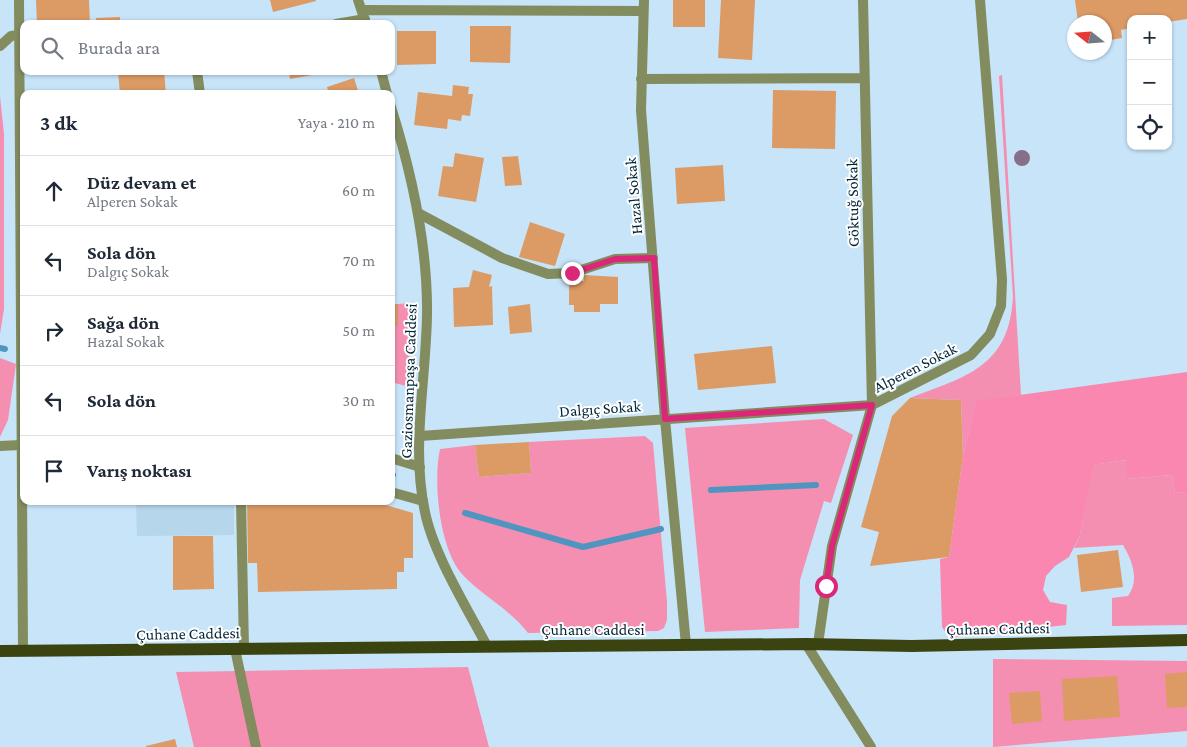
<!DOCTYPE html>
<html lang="tr">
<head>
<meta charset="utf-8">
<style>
	:root { --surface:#fff; --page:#f6f6f7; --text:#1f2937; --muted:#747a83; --line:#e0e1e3 }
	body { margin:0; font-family:"Crimson Pro",serif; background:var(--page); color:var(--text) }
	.controls { position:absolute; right:15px; top:15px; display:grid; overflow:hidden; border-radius:10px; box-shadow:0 1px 4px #0004 }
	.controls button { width:45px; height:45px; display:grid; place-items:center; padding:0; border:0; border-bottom:1px solid var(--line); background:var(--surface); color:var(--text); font:25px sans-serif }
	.compass { position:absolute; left:1067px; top:15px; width:45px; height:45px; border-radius:50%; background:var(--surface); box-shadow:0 1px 4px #0004; rotate:287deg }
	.stop { position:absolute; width:15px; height:15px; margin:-11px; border:4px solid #db2777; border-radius:50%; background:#fff }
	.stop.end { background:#db2777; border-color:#fff; box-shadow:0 1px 5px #0008 }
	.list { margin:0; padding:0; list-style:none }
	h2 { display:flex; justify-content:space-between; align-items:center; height:65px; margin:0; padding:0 20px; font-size:21px }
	h2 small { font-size:16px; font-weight:400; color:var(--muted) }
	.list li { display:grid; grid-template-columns:32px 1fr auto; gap:15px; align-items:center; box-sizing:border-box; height:70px; padding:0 20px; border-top:1px solid var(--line) }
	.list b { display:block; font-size:19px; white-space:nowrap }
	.list p { margin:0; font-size:16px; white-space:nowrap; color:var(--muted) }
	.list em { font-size:16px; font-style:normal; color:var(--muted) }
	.icon { flex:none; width:28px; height:28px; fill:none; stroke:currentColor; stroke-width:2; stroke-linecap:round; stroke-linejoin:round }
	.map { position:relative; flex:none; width:1187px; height:747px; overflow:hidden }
	.search { position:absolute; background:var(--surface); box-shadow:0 1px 4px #0004; left:20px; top:20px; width:375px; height:55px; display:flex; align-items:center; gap:12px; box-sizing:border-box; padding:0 18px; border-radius:10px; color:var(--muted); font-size:19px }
	.panel { position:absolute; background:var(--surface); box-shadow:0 1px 4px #0004; left:20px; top:90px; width:375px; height:415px; border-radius:10px }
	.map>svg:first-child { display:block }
	.built { fill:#b6d6ec }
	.green { fill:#f48fb1 }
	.forest { fill:#f987af }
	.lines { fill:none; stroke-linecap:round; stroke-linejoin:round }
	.stream { stroke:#4f95c1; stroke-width:6 }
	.building { fill:#dc9a65 }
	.service { stroke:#828c5f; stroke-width:10 }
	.minor { stroke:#828c5f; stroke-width:10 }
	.tertiary { stroke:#828c5f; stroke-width:10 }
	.primary { stroke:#3b4411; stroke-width:12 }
	.tree { fill:#886f89 }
	.route { stroke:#db2777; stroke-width:6 }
	.labels { text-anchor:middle; stroke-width:4; stroke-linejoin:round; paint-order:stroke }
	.street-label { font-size:16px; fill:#032538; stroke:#fff }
</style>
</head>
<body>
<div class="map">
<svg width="1187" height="747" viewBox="0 0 1187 747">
	<rect width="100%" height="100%" fill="#c7e4f9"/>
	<path class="built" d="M136,501H234V535L137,536Z"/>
	<path class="green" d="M1002,75L1021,395L976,402L963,456L961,400L910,398C967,376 1009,367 1013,297L999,76Z
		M0,96L4,134V309L0,334Z
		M411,303L412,334L406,386L391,382V342H395V326L398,325V304Z
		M0,358L16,364L8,420L0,437Z
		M824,419L853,435L831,503L824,501L800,580L799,628L705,632L685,428Z
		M645,436L653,443L667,602V620L664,628L658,631L528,633C509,608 482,596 462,574C439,548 433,481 440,449L475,445L479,477L531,473L529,442Z
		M1127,460V479L1172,475L1175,493L1187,492V625L1112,626V598L1128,596C1140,580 1132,560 1123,545L1074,548L1080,535L1092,465Z
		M993,659L1187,661V731L993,747Z
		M468,667L489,747H194L176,672Z"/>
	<path class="forest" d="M1187,372V492L1175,493L1172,475L1127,479L1126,460L1093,465L1080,535L1069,557L1055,566L1046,576L1043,590L1050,602L1067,605L1066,625L958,637L947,634L942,627L940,559L949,557L963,456L976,401Z"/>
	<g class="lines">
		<path class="stream" d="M0,348L5,349
			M391,474L393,475
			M711,490L816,485
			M465,513L583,547L661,529"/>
	</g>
	<path class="building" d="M36,0H89L90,24H37Z
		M270,0H316V1L273,12Z
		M673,0H705V27H673Z
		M721,0H755L752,60L718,58Z
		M1075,0H1187V19L1168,22V19H1131V28L1121,30L1122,38L1104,41V22H1078Z
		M120,17V24H96V18Z
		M470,26H511L510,63L470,62Z
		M397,31H436V64L397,65Z
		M118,71H164L166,94H120Z
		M289,71H329V72L290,79Z
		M354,78L359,94H329L327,87Z
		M453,85L469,87L468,94H473L470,116L462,115L461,121L448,119L447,129L414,125L418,92L452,96Z
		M773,90L836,91L835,149L772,148Z
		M455,153L484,158L476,202L438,196L443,166L453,167Z
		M518,156L522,185L505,186L502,157Z
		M723,165L725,201L677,204L675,168Z
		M530,222L565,234L555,266L519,257Z
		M473,270L492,275L489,287L492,286L493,325L454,327L453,288L469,287Z
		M584,275L618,277V304H600V312H574V305H569V281H584Z
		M391,304H398V326H395V342H391Z
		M530,304L532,332L510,334L508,307Z
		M772,346L776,383L698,390L694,354Z
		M910,398L961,400L963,456L949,557L870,566L879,532L861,527L892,416Z
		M529,442L531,473L479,477L475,445Z
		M247,501H372L413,513V558H404V572H397V589L258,592L257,563H248Z
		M173,536H213L214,589L173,590Z
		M1118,550L1123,587L1081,592L1077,555Z
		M1187,672V707L1167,708L1165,674Z
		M1117,676L1120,717L1064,721L1062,679Z
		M1040,691L1042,721L1012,724L1009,693Z
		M175,739L177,747H146V746Z"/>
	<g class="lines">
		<path class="service" d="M0,46L11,36L19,35
			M418,213L502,258L548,274L572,273L615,259L653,258
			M0,446L21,445
			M806,644L871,747
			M235,649L256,747"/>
		<path class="minor" d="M19,0L23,651
			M644,0L641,110L665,419L686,645
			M362,10L643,11
			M336,24L365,19
			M197,71L200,94
			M641,79L864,78
			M420,436L872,405L971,355L990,334L1001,306L1002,280L980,0
			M391,458L420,467
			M391,492L423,501
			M241,501L244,648
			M818,644L832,546L872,405L863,0"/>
		<path class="tertiary" d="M358,0L366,24
			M381,71L387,94
			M391,107C412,174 428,244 427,315C426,380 411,448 425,512C433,553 467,608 487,646"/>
		<path class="primary" d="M0,651L806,644L912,646L1187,640"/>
	</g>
	<circle class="tree" cx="1022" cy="158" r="8"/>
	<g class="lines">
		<path class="route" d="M572,273L615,259L654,258L665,419L872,405L832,546L826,586"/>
	</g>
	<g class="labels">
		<g class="street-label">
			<text transform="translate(633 196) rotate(-95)" y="6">Hazal Sokak</text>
			<text transform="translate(852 203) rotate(-91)" y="6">Göktuğ Sokak</text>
			<text transform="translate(915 367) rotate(-27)" y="6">Alperen Sokak</text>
			<text transform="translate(408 381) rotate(-88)" y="6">Gaziosmanpaşa Caddesi</text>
			<text transform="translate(600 408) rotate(-4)" y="6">Dalgıç Sokak</text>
			<text transform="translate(998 628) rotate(-1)" y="6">Çuhane Caddesi</text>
			<text x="593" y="635">Çuhane Caddesi</text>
			<text transform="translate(188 633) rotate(-1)" y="6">Çuhane Caddesi</text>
		</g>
	</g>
</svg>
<div class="controls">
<button>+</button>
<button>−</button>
<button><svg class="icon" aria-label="locate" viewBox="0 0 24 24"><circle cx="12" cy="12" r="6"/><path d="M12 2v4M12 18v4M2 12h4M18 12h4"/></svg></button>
</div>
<svg class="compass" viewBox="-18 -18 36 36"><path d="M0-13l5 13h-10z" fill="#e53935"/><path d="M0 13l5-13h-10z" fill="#747a83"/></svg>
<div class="stop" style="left:826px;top:586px"></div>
<div class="stop end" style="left:572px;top:273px"></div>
<div class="search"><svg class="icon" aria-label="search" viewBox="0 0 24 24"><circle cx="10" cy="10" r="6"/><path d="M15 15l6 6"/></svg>Burada ara</div>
<section class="panel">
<h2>3 dk<small>Yaya · 210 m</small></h2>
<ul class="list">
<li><svg class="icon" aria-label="ahead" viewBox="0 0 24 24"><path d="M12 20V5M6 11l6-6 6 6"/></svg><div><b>Düz devam et</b><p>Alperen Sokak</p></div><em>60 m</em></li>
<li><svg class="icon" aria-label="left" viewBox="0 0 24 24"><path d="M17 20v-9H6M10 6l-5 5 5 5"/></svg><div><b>Sola dön</b><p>Dalgıç Sokak</p></div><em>70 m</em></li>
<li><svg class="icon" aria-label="right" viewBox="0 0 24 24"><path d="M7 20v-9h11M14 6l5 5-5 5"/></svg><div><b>Sağa dön</b><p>Hazal Sokak</p></div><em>50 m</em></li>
<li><svg class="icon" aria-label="left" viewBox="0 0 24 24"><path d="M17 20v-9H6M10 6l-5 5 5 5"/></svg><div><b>Sola dön</b></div><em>30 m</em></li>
<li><svg class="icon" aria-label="arrive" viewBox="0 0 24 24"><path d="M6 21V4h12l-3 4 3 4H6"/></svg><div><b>Varış noktası</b></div></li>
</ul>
</section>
</div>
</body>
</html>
